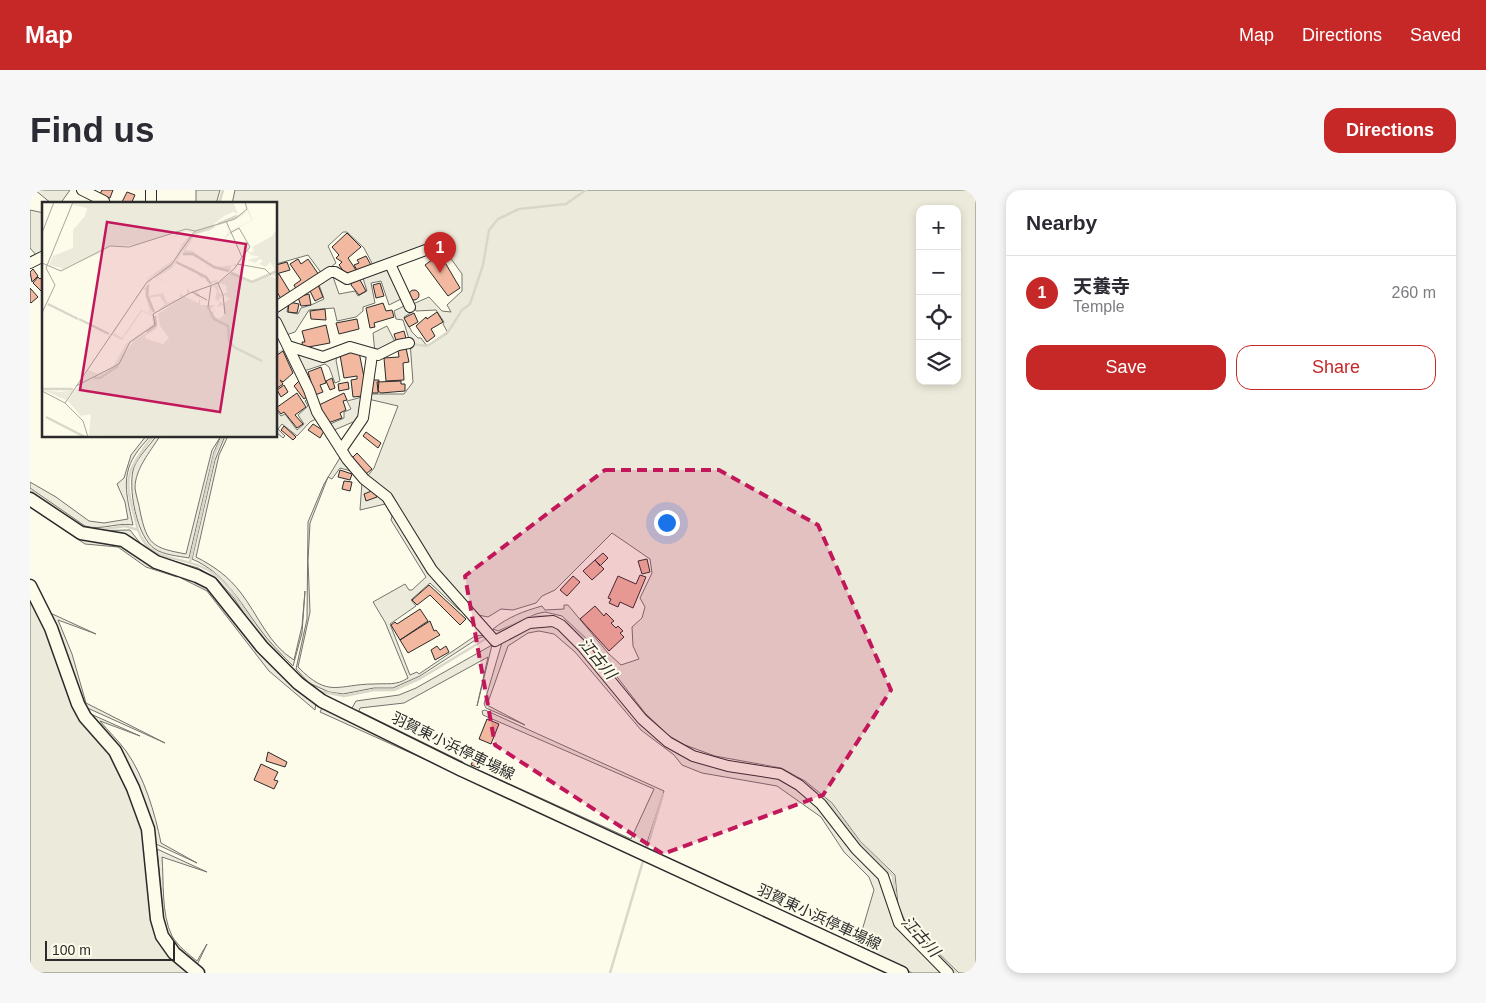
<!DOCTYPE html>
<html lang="en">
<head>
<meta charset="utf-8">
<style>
	:root { --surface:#fff; --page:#f7f7f7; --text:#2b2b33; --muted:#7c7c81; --line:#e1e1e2; --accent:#c62828 }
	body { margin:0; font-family:Arial,"Noto Sans JP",sans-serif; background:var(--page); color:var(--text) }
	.controls { position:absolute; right:15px; top:15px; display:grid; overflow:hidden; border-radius:10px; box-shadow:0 2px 8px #0003 }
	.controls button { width:45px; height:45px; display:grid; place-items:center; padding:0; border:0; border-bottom:1px solid var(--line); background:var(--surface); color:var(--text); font:25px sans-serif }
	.scale { position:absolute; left:15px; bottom:12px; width:130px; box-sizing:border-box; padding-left:5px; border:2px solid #2b2b2b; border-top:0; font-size:14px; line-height:18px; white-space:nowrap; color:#2b2b2b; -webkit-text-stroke:4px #fdfbea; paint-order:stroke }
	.you { position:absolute; left:636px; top:332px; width:18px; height:18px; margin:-12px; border:4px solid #fff; border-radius:50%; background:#1a73e8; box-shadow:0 0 0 8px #1a73e833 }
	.badge { display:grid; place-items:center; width:32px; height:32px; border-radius:50%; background:var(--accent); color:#fff; font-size:16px; font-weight:700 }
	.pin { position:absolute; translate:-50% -41px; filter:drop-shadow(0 1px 2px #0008) }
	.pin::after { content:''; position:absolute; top:26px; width:18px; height:15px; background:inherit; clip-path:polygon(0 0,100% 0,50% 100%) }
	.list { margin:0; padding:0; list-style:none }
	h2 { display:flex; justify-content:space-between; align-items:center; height:65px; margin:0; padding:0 20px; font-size:21px }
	h2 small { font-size:16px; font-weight:400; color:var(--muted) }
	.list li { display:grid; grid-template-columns:32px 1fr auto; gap:15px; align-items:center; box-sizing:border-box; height:75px; padding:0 20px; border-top:1px solid var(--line) }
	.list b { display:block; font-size:19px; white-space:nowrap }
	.list p { margin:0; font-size:16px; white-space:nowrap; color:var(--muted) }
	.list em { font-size:16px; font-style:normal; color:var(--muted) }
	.actions { display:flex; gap:10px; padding:15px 20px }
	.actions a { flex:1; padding:11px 0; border:1px solid var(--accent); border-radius:15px; text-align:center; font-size:18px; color:var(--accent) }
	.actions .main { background:var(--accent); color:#fff }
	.icon { flex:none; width:28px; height:28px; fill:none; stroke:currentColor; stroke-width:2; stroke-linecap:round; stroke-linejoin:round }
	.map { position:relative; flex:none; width:946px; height:783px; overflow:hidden; border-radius:15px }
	header { display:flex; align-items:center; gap:30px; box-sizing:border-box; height:70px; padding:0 25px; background:var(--accent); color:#fff }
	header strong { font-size:24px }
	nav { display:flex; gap:28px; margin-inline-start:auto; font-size:18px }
	.intro { display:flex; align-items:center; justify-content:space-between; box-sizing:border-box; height:120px; padding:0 30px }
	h1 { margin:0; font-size:35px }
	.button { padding:12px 22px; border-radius:15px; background:var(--accent); color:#fff; font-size:18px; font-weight:700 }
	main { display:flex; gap:30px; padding:0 30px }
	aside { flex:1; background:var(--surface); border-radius:15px; box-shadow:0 2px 8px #0003 }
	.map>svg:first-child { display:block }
	.green { fill:#ecebdb; stroke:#74746e; fill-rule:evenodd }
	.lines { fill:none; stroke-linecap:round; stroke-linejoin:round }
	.stream { stroke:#d8d7c9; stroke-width:2.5 }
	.building { fill:#f2b8a0; stroke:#2b2b2b }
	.minor-casing { stroke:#2b2b2b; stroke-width:12 }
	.major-casing { stroke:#2b2b2b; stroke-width:15 }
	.minor { stroke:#fdfbea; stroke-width:10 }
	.major { stroke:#fdfbea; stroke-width:12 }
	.marked { fill:#c2185b; fill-opacity:0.2; stroke:#c2185b; stroke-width:4; stroke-dasharray:10 6; stroke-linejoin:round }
	.labels { text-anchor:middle; stroke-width:4; stroke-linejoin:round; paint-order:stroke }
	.street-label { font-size:15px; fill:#2b2b2b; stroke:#fdfbea }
	.water-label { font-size:16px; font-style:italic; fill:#2b2b2b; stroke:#fdfbea }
	.inset-river { fill:none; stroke:#d8d7c9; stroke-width:2.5 }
	.inset-road { fill:none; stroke:#a9a89e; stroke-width:1 }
	.view { fill:#c2185b; fill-opacity:0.15; stroke:#c2185b; stroke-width:2.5 }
	.inset-edge { fill:none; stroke:#2b2b2b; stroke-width:2.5 }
</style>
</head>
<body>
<header>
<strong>Map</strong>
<nav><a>Map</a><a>Directions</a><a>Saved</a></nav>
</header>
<div class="intro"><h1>Find us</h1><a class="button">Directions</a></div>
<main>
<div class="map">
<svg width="946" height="783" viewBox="0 0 946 783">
	<rect width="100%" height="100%" fill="#fdfbea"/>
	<path class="green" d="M5,0H40L30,14H22Z
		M166,0H190L186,14H166Z
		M205,0H946V783H929L875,731L868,715L865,685L830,651L802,613L775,591L751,578L685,566L655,555L639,546L615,523L560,452L532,426L515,422L506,424L468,441L463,439C478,427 494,421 512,416L515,420L534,419V415H538L578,463L591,475L609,469L603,456L602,437L612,428L615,417L610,408L622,383L620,369L582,343L525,400L512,406L506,413L483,420L471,419L458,427L448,425L430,408L336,288L344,278L368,216L338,209L339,204H374L383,192L380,152L373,130L366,129L364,121L376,115L382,122L374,127L382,142L388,148H391L397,156L418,143L413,134L414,132L406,120L386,121L383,114L399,107L412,121L421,122L417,115L432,101V84L414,59L343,75L334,58L317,42H313L298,56L306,73L292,84L278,65L246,74V14H202ZM890,19H927V191H890Z
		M0,20L14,23V61L6,65L0,58Z
		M357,76L373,108L359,115L351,91L341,93L345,113L333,117V121L326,127L307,131L304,118L279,120L265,142L256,145L246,127V121L258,115L257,122L268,124L271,118L281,115L294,109L288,92L302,84L309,104L325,101L328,106L337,101L332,85Z
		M357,136L366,154L345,163L343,143Z
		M265,160L309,164L306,170L310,191L305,193L299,177L295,174L274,181Z
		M336,206L326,236L323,232L302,241L298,235L314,228V222L321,219L317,211Z
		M279,208L288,228L280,232L267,246L252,234L248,239L255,246L253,248L246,242V220L251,226L255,224L267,240L274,234L268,225L278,216L275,211Z
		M116,246H120C115,253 109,258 105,265C90,288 98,311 103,335C87,332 71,341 55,336L0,298V292L26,307L59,331L74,333L98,329L95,312L87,294L94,288L101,265Z
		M126,246H130C120,262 105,279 105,298C106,306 109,314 110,321C117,355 123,358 156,364L182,260L191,246L184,262L159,368C148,366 134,365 125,359C107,348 97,297 104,277C109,265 119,257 126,246Z
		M195,246H198L189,265L166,367C184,376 199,387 211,403C228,425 239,455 264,470L272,436L275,401L272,443L263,476C251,464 239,452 229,438C209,411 195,383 162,369L185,270Z
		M311,266L321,281L310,278L302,289L298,287L280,333L278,371L280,422L268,477C299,509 308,494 344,494C357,493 366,496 378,488L355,432L343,412L375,394L379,400H382L396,387L361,330L362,326L355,314L330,320L332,292L352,305L440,427L428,419L400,393L381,410L386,416L360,434L380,485L387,482L389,484L445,446L458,445L447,449L390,486L363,498H344L313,504L299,502L279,493L266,479L277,429L278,332L294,294Z
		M0,302L57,341L100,340L114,358L123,365L168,378L188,390L204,408L225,440L260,480L234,455L182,391L168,383L126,370L94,347L69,345L52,341L0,306Z
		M0,311L50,345L87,351L149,382L147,387L116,377L88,357L55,354L0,317Z
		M153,383L167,387L286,511L285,520L239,481L177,401L151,388Z
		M0,403L12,424L42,508L82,563L113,634L124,728L163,783H0Z
		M18,422L66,444L28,430L42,464L56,513L135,553L53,516Z
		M509,432L529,437L637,554L749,586L781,607L848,682L859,714L915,783H882L829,758L828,754L844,700L839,687L814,662L791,627L747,596L672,583L652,575L644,565L611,540L545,462L524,444L509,441L498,443L478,456L457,515L495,535L456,518L454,514L473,449Z
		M462,455L447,516L458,467L374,513L330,518L329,521L433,572L431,575L323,522L322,518L326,511L369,505L386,498Z
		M292,518L434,587L290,522Z
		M455,520L634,601L615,659L450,584L451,581L601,649L624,599L453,525L452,521Z
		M63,525L110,546L70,531C78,541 88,550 96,561C114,586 125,623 131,653L167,673L126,654L122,638L60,528Z
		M127,659L177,682L132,667C134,691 131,724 142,746C148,756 158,764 167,771L177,754L167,775H163L135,745Z"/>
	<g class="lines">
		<path class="stream" d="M189,14L193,0
			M382,154L397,156L402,153L418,142L432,120L440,114L453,75L459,40L468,29L489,19L536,14L556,0
			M246,164L255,159
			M0,300L33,324
			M69,340L95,336L108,340C121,375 151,364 178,380C201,393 212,419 227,439C235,450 244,459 253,469
			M108,340C95,290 91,288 123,246
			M160,372L185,263L193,246
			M464,445C475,440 485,433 496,429C530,417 549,441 567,467
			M288,501L314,506L344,500H364L391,488L457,448
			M723,575L744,578
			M754,581L767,588
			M774,593L800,614L829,652L863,686L866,710
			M617,658L633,604
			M893,751L926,783
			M580,783L613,671"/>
	</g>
	<path class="building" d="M72,0H83L80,8L70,4Z
		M97,2L105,5L101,14H91Z
		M317,43L331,57L318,68L326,80L317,86L309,75L312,72L306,68L309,65L302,57Z
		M410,64L430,98L418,106L395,75Z
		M336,66L341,75L328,82L324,75L329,73L327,70Z
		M268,69L271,74L278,69L289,85L267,101L264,95L271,90L260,74Z
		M257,72L260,80L246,84V75Z
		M3,79L8,86L2,92L0,82Z
		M249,84L260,102L251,109L246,100V85Z
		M14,86V104L3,93L8,87L10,89Z
		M329,88L336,101L329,105L321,95L322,91Z
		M350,93L354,106L346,108L343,95Z
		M288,95L293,107L285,111L279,99Z
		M0,98L8,107L1,113L0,112Z
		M379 105a5 5 0 1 1 10 0a5 5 0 1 1-10 0Z
		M279,104L281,115L271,116L268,107Z
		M259,112L269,114L267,123L258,122Z
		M353,113L356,121L362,120L364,127L344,133L345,137L340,138L336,118Z
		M295,119L296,130L281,129L280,121Z
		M407,122L413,132L401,139L405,146L397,152L386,136L396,127L397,129Z
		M384,123L388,132L379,137L374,128Z
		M327,129L329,139L309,144L306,133Z
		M296,135L300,153L273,158L272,152H275L272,141Z
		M374,141L377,152L367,154L364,144Z
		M376,158L379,172L373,173L374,190L356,191L354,168L369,167L368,160Z
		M253,161L263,183L253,192L250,190L253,194L246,199V166Z
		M318,162H329L334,187L333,206L323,207L321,190L327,189V186L314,188L310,165Z
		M291,177L296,193L290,195L293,202L285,205L278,182Z
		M302,188L305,198L300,200L296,191Z
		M342,190H349L348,203H341Z
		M269,191L279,206L274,209L264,196Z
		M371,191V194H375V201L351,203L348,201L347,192Z
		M318,192L319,199L309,201L308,194Z
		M254,195L258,202L251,207L247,200Z
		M267,203L276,217L265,225L273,234L267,238L254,222L251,224L246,218Z
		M314,203L317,210L313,211L316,220L310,223L312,228L298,233L289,215Z
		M283,234L294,241L290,248L278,240Z
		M254,236L266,247L263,250L251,240Z
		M336,242L351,253L348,258L333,246Z
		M327,263L342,279L336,284L322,268Z
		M310,280L322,284L320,290L308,287Z
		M314,291L322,292L320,301L312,299Z
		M344,300L347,307L336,311L334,304Z
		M573,363L578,368L570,376L565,370Z
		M617,369L620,382L612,384L608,371Z
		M565,370L574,379L562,390L553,381Z
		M610,385L616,387L603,418L590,412L588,417L579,413L581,409L578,408L588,386L606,394Z
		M543,386L550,392L537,406L530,400Z
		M399,395L436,429L430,435L400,405L387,415L382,410Z
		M565,416L574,426L576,423L584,431L581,433L586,438L588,436L593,441L590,443L594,447L579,461L550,429Z
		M390,419L398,431L370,450L361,435L365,432L367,434Z
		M400,431L404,441L406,440L410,445L378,463L370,450Z
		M407,456L410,460L416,456L419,462L405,470L401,460Z
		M457,529L469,534L461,554L449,549Z
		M238,562L257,572L255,577L236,571Z
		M446,563L454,566L449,578L441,575Z
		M231,574L248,582L244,590L248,591L244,599L224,590Z"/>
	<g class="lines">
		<defs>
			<path id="minor" d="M52,0L74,11
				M121,14V0
				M0,73L14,66
				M360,74L380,117
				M246,117L300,82H305L317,89L404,57
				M246,132L279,200L287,222L317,269L334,289L357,307L402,380L465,451L499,433L523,431L531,435L552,456L612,529L638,552L663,566L698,576L750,584L769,595L791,614L826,659L853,686L869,733L918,783
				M258,156L293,167L320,157L348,165L368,155L379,153
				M311,260L333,228L342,165"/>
			<path id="major" d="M0,309L51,343L93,350L126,372L167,386L181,393L232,457L268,493L292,511L432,580L872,783
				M0,396L21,438L48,514L55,527L85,561L103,598L118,639L127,729L132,746L144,763L168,783"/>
		</defs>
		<use href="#minor" class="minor-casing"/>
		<use href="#major" class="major-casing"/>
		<use href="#minor" class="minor"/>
		<use href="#major" class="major"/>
	</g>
	<path class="marked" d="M575,280H689L788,335L861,500L793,605L633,664L465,555L435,386Z"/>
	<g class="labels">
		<g class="street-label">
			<text transform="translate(423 556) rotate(26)" y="5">羽賀東小浜停車場線</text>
			<text transform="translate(789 727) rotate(25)" y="5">羽賀東小浜停車場線</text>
		</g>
		<g class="water-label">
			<text transform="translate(568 468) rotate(50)" y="6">江古川</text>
			<text transform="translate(891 746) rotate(48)" y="6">江古川</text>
		</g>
	</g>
	<g transform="translate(12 12)">
		<rect width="235" height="235" fill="#fdfbea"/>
		<path d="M32,0H191L196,12L191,10L182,14L166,27L174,22L184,20L185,21L188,33L182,36L187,30L184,21L176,23L167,29L154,32L143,48L150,49L174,65L193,63L189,59L194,63L193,64H189L188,69L184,67L174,65L152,51H142V47L141,50L136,54L131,64L138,53L149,52L172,65L183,68L187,70L174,67L169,64L150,53H139L135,60L153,67L159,74L165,75L167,80L175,78L176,81L165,80L164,75L159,76L152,68L134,61L130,66L114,76L137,82L146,87L148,90L145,92V87L137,82L112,76L107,81L106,94L121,91L125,101L138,96V92L156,101L158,96L153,93L154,88L158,93V103H173L166,109L169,112L173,107L171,113L177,117L183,112L181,103L175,105L178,100L173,97L175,88L171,84L176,83L177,91L181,93L176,98L181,102L188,97L181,92L185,90L184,83L177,81L189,71L208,80L226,73L235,77V235L47,233L49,212L39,214L26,199L33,187L38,186L44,181L38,185L34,186L38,184H36L46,168L56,172L71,165L84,142L111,122L110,114L100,109L80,138L70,133L88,106L72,131L80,136L99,108L111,113L113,122L88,140L82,153L92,138L114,125L113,112L115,126L103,134L104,137L121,142L127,136L118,124L116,112L142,95L116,108L123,102L121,99L117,94L108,96L112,109L109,105L110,111L100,107L108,110L102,86L90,102L102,85L105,86L107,79L123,67L104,78L106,76L131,58L128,64L131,62L135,54L140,49L144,40L139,49L132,58L140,42L150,31L144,29L126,38L139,29L95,43L68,44L56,52L22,67L16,68L20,66L7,63L11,54L31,46V28L43,14L45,6L31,3ZM206,7L211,18L196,26L198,27L208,45L206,48L209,51L212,48L210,45L230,34L235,27V70L230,73L235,71V76L228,71L233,68L228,60L224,65L217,62L221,59L218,57L213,61L206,58L218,55L209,53L201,46L206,41L197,27L192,29L189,30V29L210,18L205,8L201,13L196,16L185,20ZM1,188L18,190L31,188L24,198Z" fill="#ecebdb"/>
		<path class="inset-river" d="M176,22L195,14M153,31L172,24M141,52H151L172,65L187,69M134,60L164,75L169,82M189,71L210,80L235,69M106,83L105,94L112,110M6,102L36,117M166,105L172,117L186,124L187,138L192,145L220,159M37,117L67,132M105,130L114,123L113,114M52,176H58L76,164M0,187H31M4,215L43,235"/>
		<path class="inset-road" d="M153,29L193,17L205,7L203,0M0,31L12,0M188,31L197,26L208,45L200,55M0,61L19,69L68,44L87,45L144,27L153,29L129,63L105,80L23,201L41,219L46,235M195,62L223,67L229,73M176,81L181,93L183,112M150,90L165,98M166,105L169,84M0,111L13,83L4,66L31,0M34,184L77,162L88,140L113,123L111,112L148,91L176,81L193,66L200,55L184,19M0,189L23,201"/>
		<path class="view" d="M65,20L204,42L178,210L38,188Z"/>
		<rect width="235" height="235" class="inset-edge"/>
	</g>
</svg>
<div class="controls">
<button>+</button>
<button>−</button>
<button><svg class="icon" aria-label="locate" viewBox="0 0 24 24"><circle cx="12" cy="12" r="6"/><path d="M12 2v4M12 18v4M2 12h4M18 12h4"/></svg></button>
<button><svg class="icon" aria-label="layers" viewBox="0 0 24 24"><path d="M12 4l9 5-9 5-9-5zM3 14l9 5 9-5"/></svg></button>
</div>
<div class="scale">100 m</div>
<div class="you"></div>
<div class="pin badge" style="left:410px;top:83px">1</div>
</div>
<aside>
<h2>Nearby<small></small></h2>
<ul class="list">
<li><span class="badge">1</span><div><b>天養寺</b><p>Temple</p></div><em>260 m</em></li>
</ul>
<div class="actions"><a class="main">Save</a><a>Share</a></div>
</aside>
</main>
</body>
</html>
